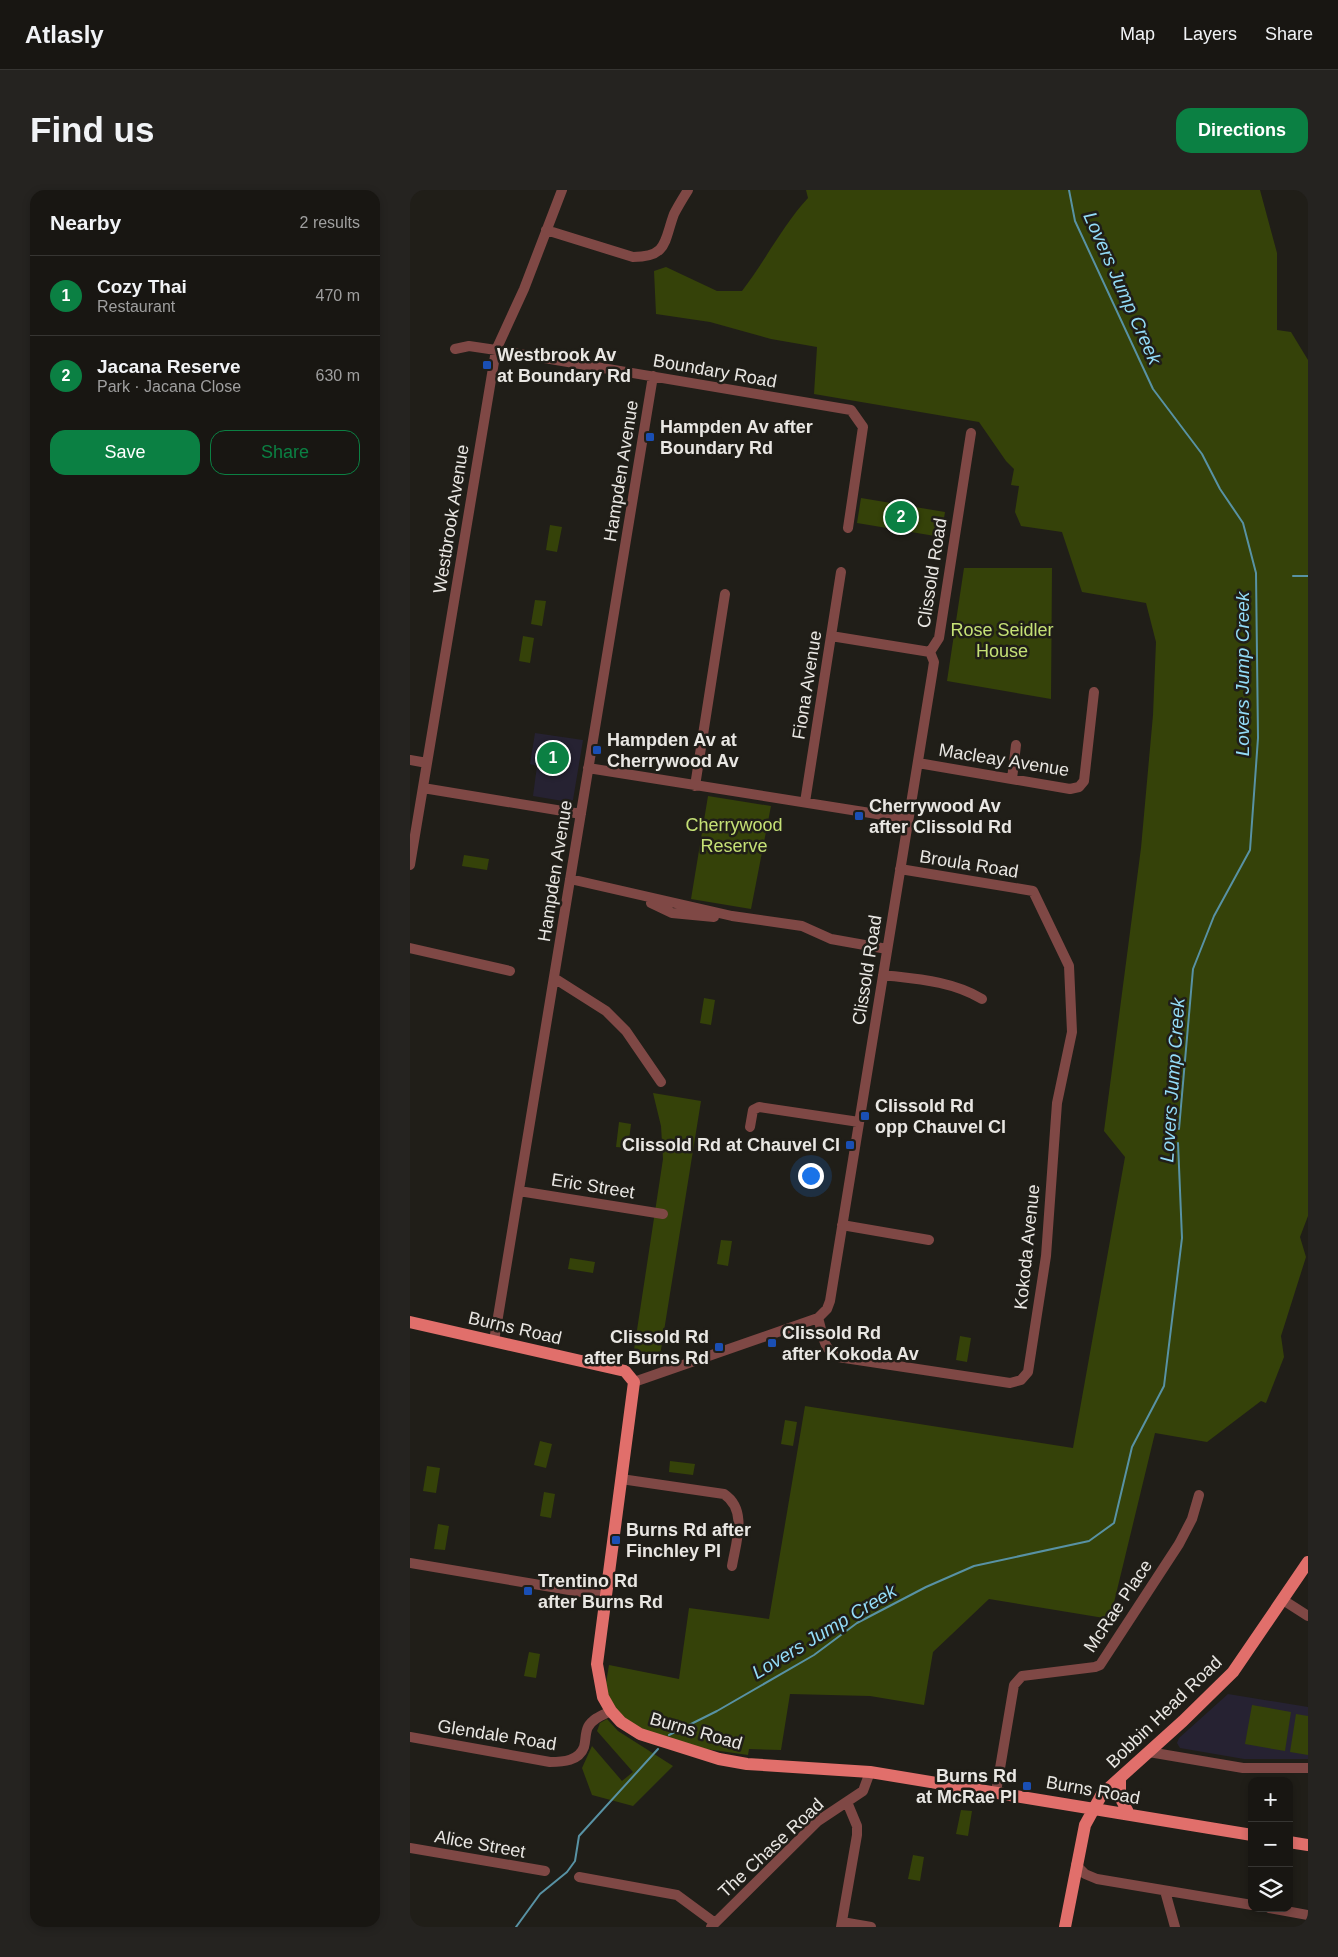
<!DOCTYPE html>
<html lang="en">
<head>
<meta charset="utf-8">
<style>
	:root { --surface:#181612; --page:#252320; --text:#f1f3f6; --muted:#9f9f9f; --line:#363532; --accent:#0b8043 }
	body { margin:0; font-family:Arial,sans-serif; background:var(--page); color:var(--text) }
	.controls { position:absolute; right:15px; bottom:15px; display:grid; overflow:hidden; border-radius:10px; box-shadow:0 2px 8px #0003 }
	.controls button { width:45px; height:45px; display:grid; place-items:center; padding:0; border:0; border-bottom:1px solid var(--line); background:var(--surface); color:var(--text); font:25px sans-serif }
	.you { position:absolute; left:400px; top:985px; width:18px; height:18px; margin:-12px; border:4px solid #fff; border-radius:50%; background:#1a73e8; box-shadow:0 0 0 8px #1a73e833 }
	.badge { display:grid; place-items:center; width:32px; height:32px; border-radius:50%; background:var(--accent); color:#fff; font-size:16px; font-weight:700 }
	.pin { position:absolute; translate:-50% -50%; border:2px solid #fff; box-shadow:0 1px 5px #0006 }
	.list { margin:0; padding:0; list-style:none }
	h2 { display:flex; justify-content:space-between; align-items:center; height:65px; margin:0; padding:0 20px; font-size:21px }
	h2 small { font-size:16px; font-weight:400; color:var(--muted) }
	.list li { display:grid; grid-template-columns:32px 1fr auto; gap:15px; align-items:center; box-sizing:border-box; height:80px; padding:0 20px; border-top:1px solid var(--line) }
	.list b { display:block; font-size:19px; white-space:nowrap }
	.list p { margin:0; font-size:16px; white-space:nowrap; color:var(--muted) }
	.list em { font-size:16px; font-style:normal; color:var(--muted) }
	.actions { display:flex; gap:10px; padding:15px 20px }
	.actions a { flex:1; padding:11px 0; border:1px solid var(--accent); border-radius:15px; text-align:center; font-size:18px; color:var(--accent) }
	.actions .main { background:var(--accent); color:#fff }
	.icon { flex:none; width:28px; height:28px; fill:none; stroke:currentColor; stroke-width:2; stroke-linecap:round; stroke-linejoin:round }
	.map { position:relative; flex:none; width:898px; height:1737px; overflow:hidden; border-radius:15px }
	header { display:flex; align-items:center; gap:30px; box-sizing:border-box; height:70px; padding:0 25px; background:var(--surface); border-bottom:1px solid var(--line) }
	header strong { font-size:24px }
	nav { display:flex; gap:28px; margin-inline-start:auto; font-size:18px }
	.intro { display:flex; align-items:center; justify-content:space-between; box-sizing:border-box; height:120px; padding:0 30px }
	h1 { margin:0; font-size:35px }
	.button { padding:12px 22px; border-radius:15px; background:var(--accent); color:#fff; font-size:18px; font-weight:700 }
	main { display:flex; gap:30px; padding:0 30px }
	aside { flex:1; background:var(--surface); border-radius:15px; box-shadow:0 2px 8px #0003 }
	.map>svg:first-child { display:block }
	.commercial { fill:#262232 }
	.green { fill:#354209 }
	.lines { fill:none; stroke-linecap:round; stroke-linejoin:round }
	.stream { stroke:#5892a4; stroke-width:2 }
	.minor { stroke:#7f4845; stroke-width:10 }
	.major { stroke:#e16f6b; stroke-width:12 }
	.transit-dot { fill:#1a4fb4; stroke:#201e18; stroke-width:2 }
	.labels { text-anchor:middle; stroke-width:5; stroke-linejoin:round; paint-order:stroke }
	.poi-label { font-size:18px; font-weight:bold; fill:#e9e7e3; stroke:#201e18; text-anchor:start }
	.street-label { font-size:18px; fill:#e9e7e3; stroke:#201e18 }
	.park-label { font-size:18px; fill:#c5e176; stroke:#201e18 }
	.water-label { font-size:19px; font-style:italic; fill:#93dcf8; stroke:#201e18 }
</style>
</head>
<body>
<header>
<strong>Atlasly</strong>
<nav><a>Map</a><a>Layers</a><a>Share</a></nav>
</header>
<div class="intro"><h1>Find us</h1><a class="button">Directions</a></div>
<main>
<aside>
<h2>Nearby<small>2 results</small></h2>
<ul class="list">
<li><span class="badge">1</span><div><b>Cozy Thai</b><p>Restaurant</p></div><em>470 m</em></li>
<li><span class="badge">2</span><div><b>Jacana Reserve</b><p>Park · Jacana Close</p></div><em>630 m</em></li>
</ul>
<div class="actions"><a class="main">Save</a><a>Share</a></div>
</aside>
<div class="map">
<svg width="898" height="1737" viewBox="0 0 898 1737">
	<rect width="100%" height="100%" fill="#201e18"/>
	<path class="commercial" d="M125,543L173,550L163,610L159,612L123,606L127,576L120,574Z
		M818,1504L898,1517V1569H834L770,1558L767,1553L769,1548Z"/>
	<path class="green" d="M396,0H850L867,63V140L881,142L898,170V1026L890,1047L896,1067L871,1146L874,1167L856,1213L851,1211L797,1252L745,1243L700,1429L579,1409L523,1462L514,1515L460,1506L380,1504L371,1560L339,1559L338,1565L275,1556L226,1538L200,1516L195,1499L199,1475L269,1489L279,1418L359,1429L395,1216L663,1258L715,967L694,941L731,658L743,525L746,452L736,413L672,402L652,342L611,336L605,322L609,296L601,295L604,279L596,271L569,232L404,204L407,157L361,149L300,132L246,124L244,81L256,77L307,101H332C355,71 373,35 398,8Z
		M451,308L535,322L531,347L447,333Z
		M140,335L152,337L147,362L136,360Z
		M554,378H642L641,509L537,491Z
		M125,410L136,411L132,436L121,434Z
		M113,446L124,448L120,473L109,471Z
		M298,606L361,616L341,719L281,709Z
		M54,665L79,669L77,680L52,676Z
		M294,808L305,810L301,835L290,833Z
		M243,903L291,911L249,1172L222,1173L253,969L251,936Z
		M209,932L221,934L218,958L206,957Z
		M311,1050L322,1051L318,1076L307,1074Z
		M160,1068L185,1072L183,1083L158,1079Z
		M550,1146L561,1148L557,1172L546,1170Z
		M375,1230L387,1232L383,1256L371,1254Z
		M130,1251L142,1254L136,1278L124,1275Z
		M260,1271L285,1274L283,1285L259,1282Z
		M17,1276L30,1278L26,1303L13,1301Z
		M134,1302L145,1304L141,1328L130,1326Z
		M28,1334L39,1336L35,1360L24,1359Z
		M119,1462L130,1464L126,1488L114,1486Z
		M842,1515L881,1522L875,1561L835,1554Z
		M886,1524L898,1526V1565L880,1562Z
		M197,1529L208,1541L263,1576L223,1616L182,1605L172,1578L182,1556L212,1591L223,1582L187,1541L190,1533Z
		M551,1620L562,1621L558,1646L546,1644Z
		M503,1665L514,1667L510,1691L498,1689Z"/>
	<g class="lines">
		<path class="stream" d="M659,0L665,31L743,199L792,264L810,299L833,333L846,383L848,548L840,660L804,726L783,779L769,939
			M883,386H898
			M259,1545L307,1521L404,1465L447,1433L516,1397L564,1376L679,1351L704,1333L722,1257L754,1196L772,1048L768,953
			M106,1737L130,1704L157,1682L165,1671L169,1646L248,1559"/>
		<path class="minor" d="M136,40L223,67C258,67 254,51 264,24C268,16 273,8 278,0
			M45,159L59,156L86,160L441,220L453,237L438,338
			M421,446L520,462
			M0,570L17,573
			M508,573L660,599L669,597L674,591L684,502
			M178,578L498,629
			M602,589L606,555
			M285,596L315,404
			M13,598L171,624
			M395,612L431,382
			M0,675L86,160L114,99L152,0
			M160,689L322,726L392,736L421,749L477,759
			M241,713L262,723L304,727
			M0,758L100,781
			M473,785C507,789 542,791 572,809
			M144,788L196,821L216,841L251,892
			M340,937L343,920L349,917L449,932
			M109,1001L253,1024
			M432,1035L519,1050
			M408,1128C413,1143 412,1159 428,1167L600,1193L611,1190L618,1182L636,1066L647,913L662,842L659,776L623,701L490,679
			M84,1151L243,186
			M224,1192L408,1128L417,1119L420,1111L522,485L524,472L520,462L529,448L561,243
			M211,1289L314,1304C338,1320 326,1352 322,1376
			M0,1373L195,1406
			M873,1410L898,1426
			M0,1547L140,1572C153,1572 169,1571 174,1557C176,1550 175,1543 178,1537C183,1528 193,1525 201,1521
			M739,1562L833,1578H898
			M586,1602L604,1495L612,1486L685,1477L690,1475L769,1354L782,1329L789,1305
			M0,1658L135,1681
			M666,1675L675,1684L687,1689L842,1715
			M169,1687L267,1705L305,1733
			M755,1701L765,1737
			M859,1718L898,1725
			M432,1732L461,1737
			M301,1737L408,1631L453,1601L460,1582
			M431,1737L447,1645V1636L437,1612"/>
		<path class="major" d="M0,1132L215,1181L224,1192L187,1474L193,1507L201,1521L211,1532L230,1544L309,1569L337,1574L460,1582L842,1645
			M710,1588V1607L719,1624
			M879,1652L898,1655
			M655,1737L675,1635L692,1604L773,1531L823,1482L898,1372"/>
	</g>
	<g class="transit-dot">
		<rect x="72" y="170" width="10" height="10" rx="2.5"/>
		<rect x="235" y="242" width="10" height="10" rx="2.5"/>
		<rect x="182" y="555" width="10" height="10" rx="2.5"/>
		<rect x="444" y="621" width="10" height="10" rx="2.5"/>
		<rect x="450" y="921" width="10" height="10" rx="2.5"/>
		<rect x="435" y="950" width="10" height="10" rx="2.5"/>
		<rect x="357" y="1148" width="10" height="10" rx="2.5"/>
		<rect x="304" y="1152" width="10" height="10" rx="2.5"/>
		<rect x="201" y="1345" width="10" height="10" rx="2.5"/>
		<rect x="113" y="1396" width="10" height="10" rx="2.5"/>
		<rect x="612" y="1591" width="10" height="10" rx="2.5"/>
	</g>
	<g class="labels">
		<g class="poi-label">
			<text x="87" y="171">Westbrook Av<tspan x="87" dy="21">at Boundary Rd</tspan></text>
			<text x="250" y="243">Hampden Av after<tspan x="250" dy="21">Boundary Rd</tspan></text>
			<text x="197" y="556">Hampden Av at<tspan x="197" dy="21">Cherrywood Av</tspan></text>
			<text x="459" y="622">Cherrywood Av<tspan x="459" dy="21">after Clissold Rd</tspan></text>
			<text x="465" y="922">Clissold Rd<tspan x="465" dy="21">opp Chauvel Cl</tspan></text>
			<text x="430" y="961" text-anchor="end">Clissold Rd at Chauvel Cl</text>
			<text x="372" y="1149">Clissold Rd<tspan x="372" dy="21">after Kokoda Av</tspan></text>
			<text x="299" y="1153" text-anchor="end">Clissold Rd<tspan x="299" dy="21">after Burns Rd</tspan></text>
			<text x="216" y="1346">Burns Rd after<tspan x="216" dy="21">Finchley Pl</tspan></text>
			<text x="128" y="1397">Trentino Rd<tspan x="128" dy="21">after Burns Rd</tspan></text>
			<text x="607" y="1592" text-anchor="end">Burns Rd<tspan x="607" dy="21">at McRae Pl</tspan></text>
		</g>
		<g class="street-label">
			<text transform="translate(305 181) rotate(10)" y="6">Boundary Road</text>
			<text transform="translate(211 281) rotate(-81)" y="6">Hampden Avenue</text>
			<text transform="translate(41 329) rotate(-81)" y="6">Westbrook Avenue</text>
			<text transform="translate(522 383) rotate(-81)" y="6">Clissold Road</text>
			<text transform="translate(397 495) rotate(-81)" y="6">Fiona Avenue</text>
			<text transform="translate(594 570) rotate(9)" y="6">Macleay Avenue</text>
			<text transform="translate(559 674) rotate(9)" y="6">Broula Road</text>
			<text transform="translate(145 681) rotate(-81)" y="6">Hampden Avenue</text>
			<text transform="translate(457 780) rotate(-81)" y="6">Clissold Road</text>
			<text transform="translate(183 996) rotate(9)" y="6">Eric Street</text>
			<text transform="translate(617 1057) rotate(-84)" y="6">Kokoda Avenue</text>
			<text transform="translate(105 1138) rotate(13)" y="6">Burns Road</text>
			<text transform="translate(708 1416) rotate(-56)" y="6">McRae Place</text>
			<text transform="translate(754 1522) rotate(-44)" y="6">Bobbin Head Road</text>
			<text transform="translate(286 1541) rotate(16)" y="6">Burns Road</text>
			<text transform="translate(87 1545) rotate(9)" y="6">Glendale Road</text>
			<text transform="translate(683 1600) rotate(10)" y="6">Burns Road</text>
			<text transform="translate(70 1654) rotate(10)" y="6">Alice Street</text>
			<text transform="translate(361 1658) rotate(-43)" y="6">The Chase Road</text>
		</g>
		<g class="park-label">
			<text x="592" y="446">Rose Seidler<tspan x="592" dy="21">House</tspan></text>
			<text x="324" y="641">Cherrywood<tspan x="324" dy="21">Reserve</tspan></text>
		</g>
		<g class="water-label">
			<text transform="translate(713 98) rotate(66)" y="7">Lovers Jump Creek</text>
			<text transform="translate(832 484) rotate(-90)" y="7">Lovers Jump Creek</text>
			<text transform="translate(762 890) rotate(-86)" y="7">Lovers Jump Creek</text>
			<text transform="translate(414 1441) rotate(-31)" y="7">Lovers Jump Creek</text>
		</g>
	</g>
</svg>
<div class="controls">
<button>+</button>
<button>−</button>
<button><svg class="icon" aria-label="layers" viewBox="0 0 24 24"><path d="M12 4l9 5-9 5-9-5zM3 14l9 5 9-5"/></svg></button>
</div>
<div class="you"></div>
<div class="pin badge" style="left:143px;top:568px">1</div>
<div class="pin badge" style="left:491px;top:327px">2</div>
</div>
</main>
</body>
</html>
